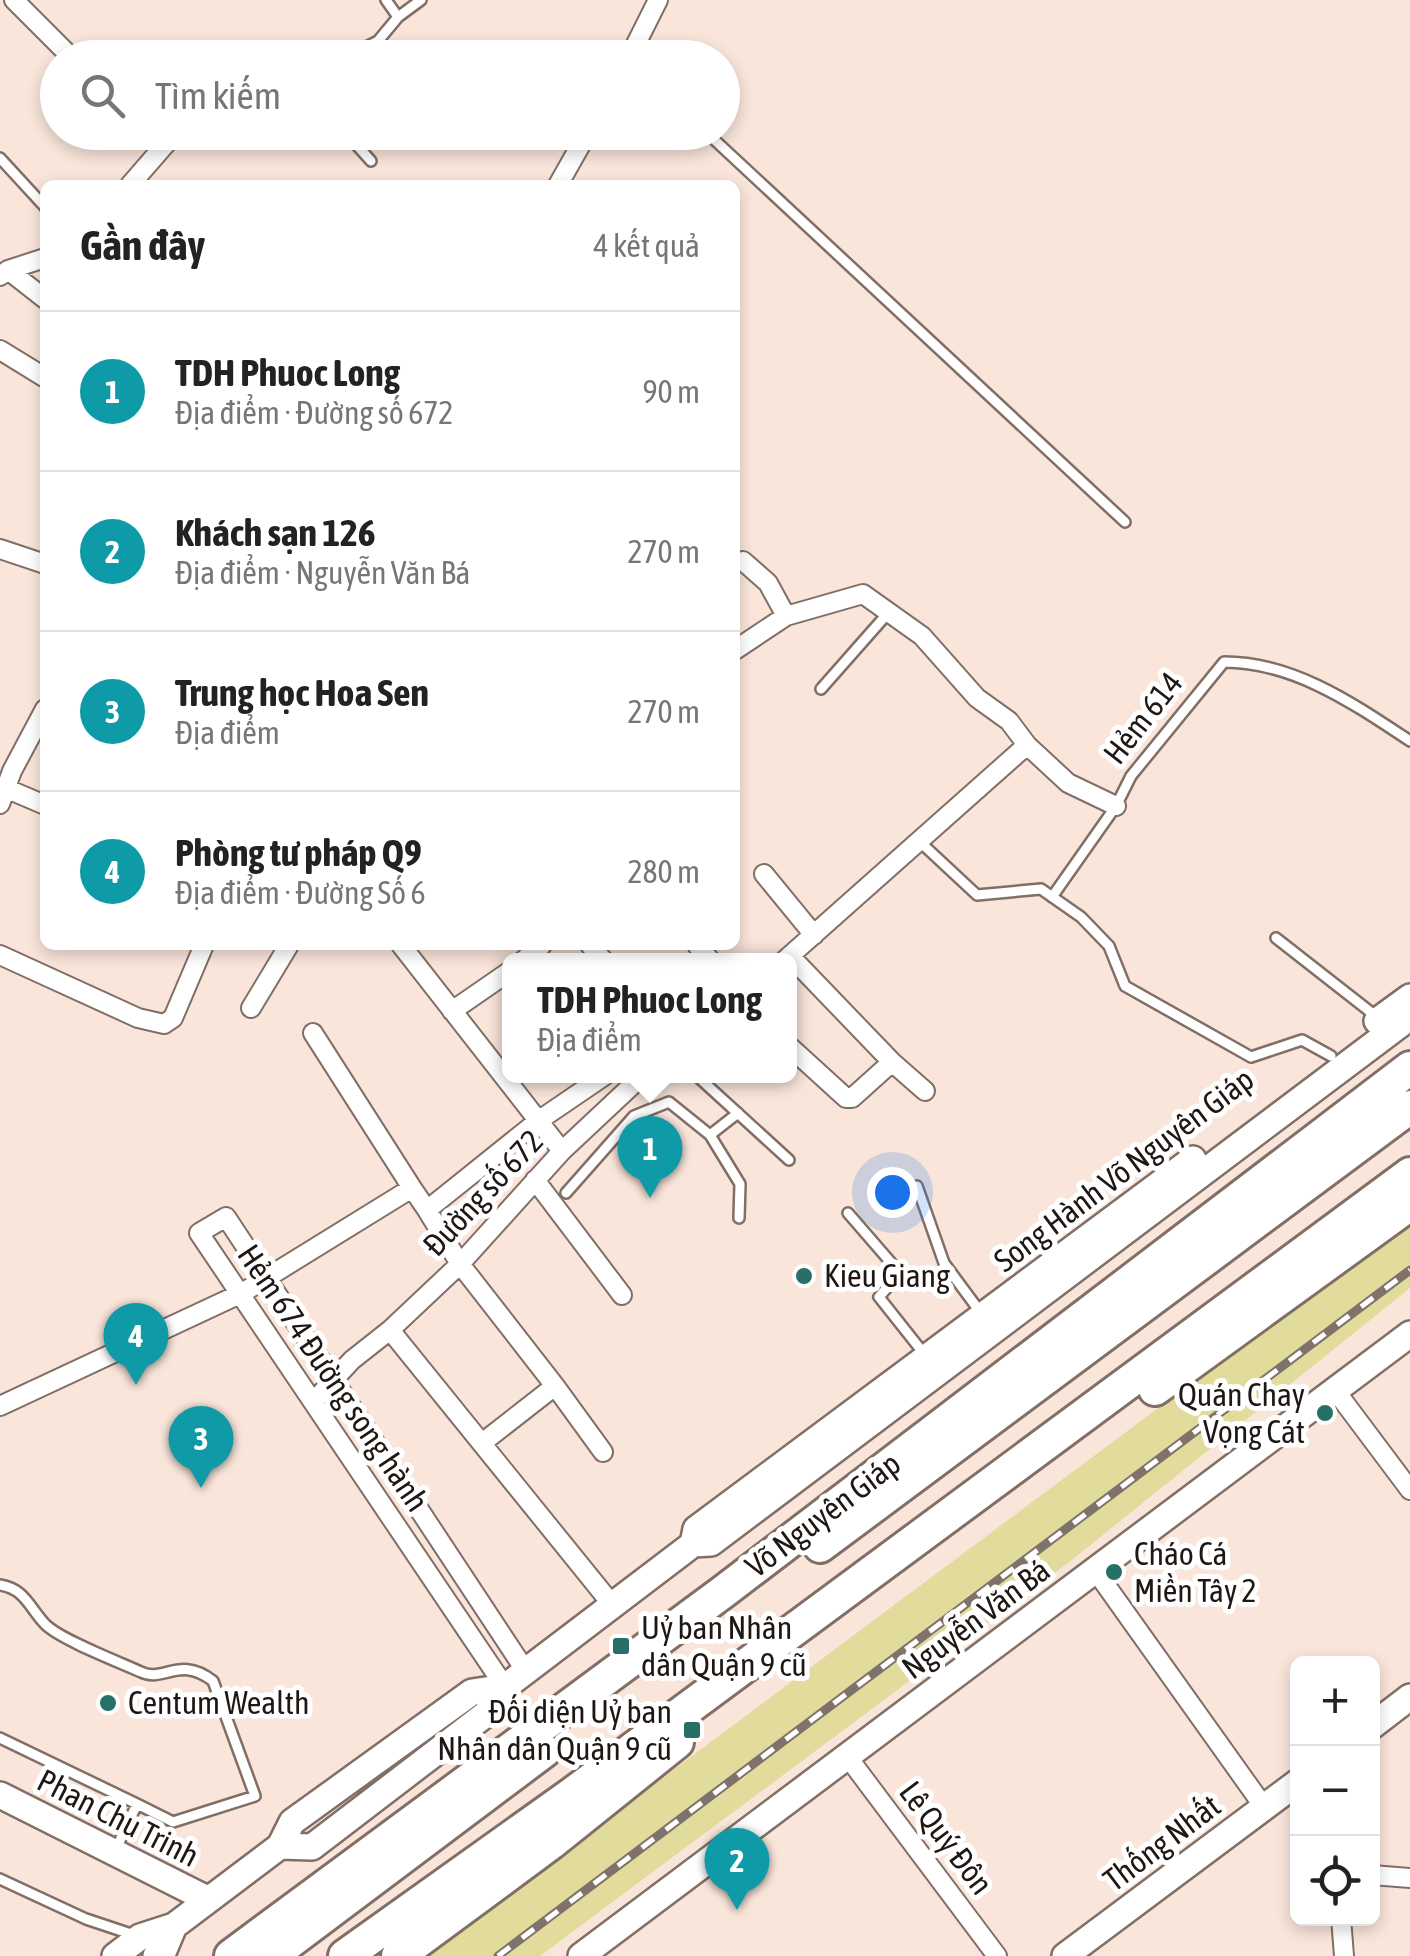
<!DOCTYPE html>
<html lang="vi">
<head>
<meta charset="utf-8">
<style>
	:root { --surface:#fff; --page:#f6f6f6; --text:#222; --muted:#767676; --line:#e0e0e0; --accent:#0f766e }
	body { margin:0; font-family:"Asap Condensed",sans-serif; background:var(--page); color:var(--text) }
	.controls { position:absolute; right:30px; bottom:30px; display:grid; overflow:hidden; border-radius:15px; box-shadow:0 5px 15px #0003 }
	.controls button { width:90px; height:90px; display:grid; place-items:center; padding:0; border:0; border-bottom:2px solid var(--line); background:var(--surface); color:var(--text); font:50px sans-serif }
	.you { position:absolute; left:892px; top:1192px; width:35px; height:35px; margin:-25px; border:8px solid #fff; border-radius:50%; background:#1a73e8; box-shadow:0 0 0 15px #1a73e833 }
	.badge { display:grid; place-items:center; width:65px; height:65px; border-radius:50%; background:var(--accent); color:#fff; font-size:32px; font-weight:700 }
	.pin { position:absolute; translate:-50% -82px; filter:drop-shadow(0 2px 5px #0008) }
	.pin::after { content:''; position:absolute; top:52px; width:35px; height:30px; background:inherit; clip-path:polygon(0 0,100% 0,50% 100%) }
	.popup { position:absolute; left:502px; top:953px; width:295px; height:130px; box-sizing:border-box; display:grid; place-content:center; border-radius:15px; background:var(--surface); filter:drop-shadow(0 2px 8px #0005); font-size:32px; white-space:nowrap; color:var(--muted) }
	.popup b { font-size:38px; color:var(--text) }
	.popup::after { content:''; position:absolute; left:50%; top:100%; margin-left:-20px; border:20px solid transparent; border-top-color:var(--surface) }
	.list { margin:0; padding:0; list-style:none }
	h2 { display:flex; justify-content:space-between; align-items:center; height:130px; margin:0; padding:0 40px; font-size:42px }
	h2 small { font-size:32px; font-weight:400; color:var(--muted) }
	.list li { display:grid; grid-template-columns:65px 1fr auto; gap:30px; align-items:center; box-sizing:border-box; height:160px; padding:0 40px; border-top:2px solid var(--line) }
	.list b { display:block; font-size:38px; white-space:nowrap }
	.list p { margin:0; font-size:32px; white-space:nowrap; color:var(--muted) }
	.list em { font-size:32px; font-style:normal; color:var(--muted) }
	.icon { flex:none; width:55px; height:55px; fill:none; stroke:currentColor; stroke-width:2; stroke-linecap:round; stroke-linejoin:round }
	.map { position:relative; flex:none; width:1410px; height:1956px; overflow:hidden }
	.search { position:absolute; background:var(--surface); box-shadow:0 5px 15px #0003; left:40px; top:40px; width:700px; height:110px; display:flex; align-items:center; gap:25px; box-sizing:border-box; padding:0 35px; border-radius:55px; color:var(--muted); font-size:38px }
	.panel { position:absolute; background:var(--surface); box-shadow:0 5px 15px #0003; left:40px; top:180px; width:700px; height:770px; border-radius:15px }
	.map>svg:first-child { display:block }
	.green { fill:#e2dc9c }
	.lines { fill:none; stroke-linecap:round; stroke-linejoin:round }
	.lane-casing { stroke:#816f66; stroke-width:14 }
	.street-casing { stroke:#816f66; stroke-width:22 }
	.secondary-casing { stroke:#816f66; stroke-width:30 }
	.highway-casing { stroke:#816f66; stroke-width:38 }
	.lane { stroke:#fff; stroke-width:9 }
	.street { stroke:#fff; stroke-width:18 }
	.secondary { stroke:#fff; stroke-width:25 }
	.highway { stroke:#fff; stroke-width:32 }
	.rail-casing { stroke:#7f726b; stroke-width:9 }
	.rail { stroke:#fff; stroke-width:5; stroke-dasharray:15; stroke-linecap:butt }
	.poi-dot { fill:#276f67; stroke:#fff; stroke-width:4 }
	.labels { text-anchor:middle; stroke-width:10; stroke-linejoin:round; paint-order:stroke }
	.street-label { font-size:32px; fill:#1e1713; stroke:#fff }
	.poi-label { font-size:32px; fill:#1e1713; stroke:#fff; text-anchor:start }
</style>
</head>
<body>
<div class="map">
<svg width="1410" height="1956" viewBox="0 0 1410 1956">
	<rect width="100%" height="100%" fill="#f9e5da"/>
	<path class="green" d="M1410,1220V1288L1068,1563L540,1956H424Z"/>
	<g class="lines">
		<defs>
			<path id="lane" d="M386,0L398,17
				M378,41L398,17L421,0
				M344,58L378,41L392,58
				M345,132L371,161
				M458,132L463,138L470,132
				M547,132L579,148
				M706,132L1125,522
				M170,139L184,132
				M0,158L45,207
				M821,689L888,613
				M919,841L977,895L1041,889L1081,917L1109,946L1125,986L1251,1057L1302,1040L1331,1056
				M1052,897L1116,806L1131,776L1224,662C1294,662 1354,704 1410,741
				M1276,938L1377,1017
				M697,1076L789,1160
				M738,1113L710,1135L740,1184L739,1218
				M917,1186L944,1263L981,1313
				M566,1193L634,1116L669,1102L710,1135
				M848,1213L900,1273L879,1297L925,1355
				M0,1585C25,1589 29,1607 45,1624C59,1639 119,1662 141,1672C163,1683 180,1655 213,1681L255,1796L173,1822L137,1804
				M0,1738L137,1804L116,1849
				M0,1879L86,1919L137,1936"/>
			<path id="street" d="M14,0L72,58
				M629,58L658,0
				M130,185L170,139L161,132
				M558,185L588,132
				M8,270L45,299
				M0,276L8,270L45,258
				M0,350L44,377
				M0,549L45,564
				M743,561L768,583L786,616
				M735,650L786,616L863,594L922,636L977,698L1009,721L1027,745L1068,783L1116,806
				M5,788L45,805
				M0,804L12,771L45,709
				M764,874L814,935
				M401,945L562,1151
				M590,945L603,960
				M697,945L710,960
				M0,955L138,1018L164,1024L173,1018L204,945
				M790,956L892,1062L925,1091
				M524,960L542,945
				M785,960L1027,745
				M251,1008L289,945
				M452,1011L510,971
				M313,1033L412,1188
				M790,1047L846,1098H852L892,1062
				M535,1180L622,1295
				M427,1210L460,1264L555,1386L482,1443
				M390,1330L614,1607
				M555,1386L603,1452
				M1335,1390L1410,1490
				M314,1401L352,1360L390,1330L460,1264L562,1151L642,1076
				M0,1406L242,1293L412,1188L427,1210L538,1121L604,1076
				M1095,1570L1264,1807
				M505,1687L199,1233L226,1217L527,1673
				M847,1756L997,1956
				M1372,1875L1410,1878
				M1341,1918L1344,1956"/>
			<path id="secondary" d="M1377,1021L1410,997
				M693,1544L696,1529L1193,1159
				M1372,1726L1410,1697
				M0,1795L207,1899
				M280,1846L312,1847L486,1714L505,1687L693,1544L711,1543L1410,1017
				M115,1956L140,1937L174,1926L280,1846L292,1822L472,1692L505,1687
				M156,1956L164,1950L174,1926
				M581,1956L1410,1334
				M1065,1956L1298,1782"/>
			<path id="highway" d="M1155,1389L1410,1204
				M820,1546L1410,1107
				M231,1956L723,1592L1410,1068
				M271,1956L544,1751
				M345,1956L572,1794L1410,1174
				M398,1956L551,1843L677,1742"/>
		</defs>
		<use href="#lane" class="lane-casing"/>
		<use href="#street" class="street-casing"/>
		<use href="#secondary" class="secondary-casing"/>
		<use href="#highway" class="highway-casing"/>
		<use href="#lane" class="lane"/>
		<use href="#street" class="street"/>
		<use href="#secondary" class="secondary"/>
		<use href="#highway" class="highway"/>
		<defs>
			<path id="rail" d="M498,1956L1410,1270"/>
		</defs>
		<use href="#rail" class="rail-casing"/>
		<use href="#rail" class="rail"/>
	</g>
	<g class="poi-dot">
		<circle cx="804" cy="1276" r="10"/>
		<circle cx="1325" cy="1413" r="10"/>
		<circle cx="1114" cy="1572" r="10"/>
		<rect x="611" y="1636" width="20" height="20" rx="5"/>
		<circle cx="108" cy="1703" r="10"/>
		<rect x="682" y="1720" width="20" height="20" rx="5"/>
	</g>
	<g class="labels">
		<g class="street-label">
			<text transform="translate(1143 718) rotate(-52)" y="11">Hẻm 614</text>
			<text transform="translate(1124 1170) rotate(-37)" y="11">Song Hành Võ Nguyên Giáp</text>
			<text transform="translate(483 1193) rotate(-47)" y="11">Đường số 672</text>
			<text transform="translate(333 1378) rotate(56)" y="11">Hẻm 674 Đường song hành</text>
			<text transform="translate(823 1515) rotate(-37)" y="11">Võ Nguyên Giáp</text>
			<text transform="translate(976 1619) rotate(-37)" y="11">Nguyễn Văn Bá</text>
			<text transform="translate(118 1818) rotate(27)" y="11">Phan Chu Trinh</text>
			<text transform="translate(946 1838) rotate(53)" y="11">Lê Quý Đôn</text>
			<text transform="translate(1162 1843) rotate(-37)" y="11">Thống Nhất</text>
		</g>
		<g class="poi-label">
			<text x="824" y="1287">Kieu Giang</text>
			<text x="1305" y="1406" text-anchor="end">Quán Chay<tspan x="1305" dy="37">Vọng Cát</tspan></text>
			<text x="1134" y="1565">Cháo Cá<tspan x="1134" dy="37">Miền Tây 2</tspan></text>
			<text x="641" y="1639">Uỷ ban Nhân<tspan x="641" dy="37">dân Quận 9 cũ</tspan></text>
			<text x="128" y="1714">Centum Wealth</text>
			<text x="672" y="1723" text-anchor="end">Đối diện Uỷ ban<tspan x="672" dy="37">Nhân dân Quận 9 cũ</tspan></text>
		</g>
	</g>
</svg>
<div class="controls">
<button>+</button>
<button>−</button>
<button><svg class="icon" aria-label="locate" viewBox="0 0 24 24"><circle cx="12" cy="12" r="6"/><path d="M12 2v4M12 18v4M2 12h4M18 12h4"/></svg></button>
</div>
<div class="you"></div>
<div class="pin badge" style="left:650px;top:1198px;background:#0f9aa8">1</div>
<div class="popup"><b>TDH Phuoc Long</b>Địa điểm</div>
<div class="pin badge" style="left:737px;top:1910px;background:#0f9aa8">2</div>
<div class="pin badge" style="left:201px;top:1488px;background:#0f9aa8">3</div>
<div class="pin badge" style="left:136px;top:1385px;background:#0f9aa8">4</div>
<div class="search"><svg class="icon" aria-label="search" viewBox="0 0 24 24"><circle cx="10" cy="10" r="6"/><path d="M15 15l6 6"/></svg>Tìm kiếm</div>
<section class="panel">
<h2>Gần đây<small>4 kết quả</small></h2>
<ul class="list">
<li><span class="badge" style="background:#0f9aa8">1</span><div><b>TDH Phuoc Long</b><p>Địa điểm · Đường số 672</p></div><em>90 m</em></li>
<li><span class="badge" style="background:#0f9aa8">2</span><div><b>Khách sạn 126</b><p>Địa điểm · Nguyễn Văn Bá</p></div><em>270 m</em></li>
<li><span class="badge" style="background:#0f9aa8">3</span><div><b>Trung học Hoa Sen</b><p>Địa điểm</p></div><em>270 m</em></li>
<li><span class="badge" style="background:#0f9aa8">4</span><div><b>Phòng tư pháp Q9</b><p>Địa điểm · Đường Số 6</p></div><em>280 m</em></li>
</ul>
</section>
</div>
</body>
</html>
